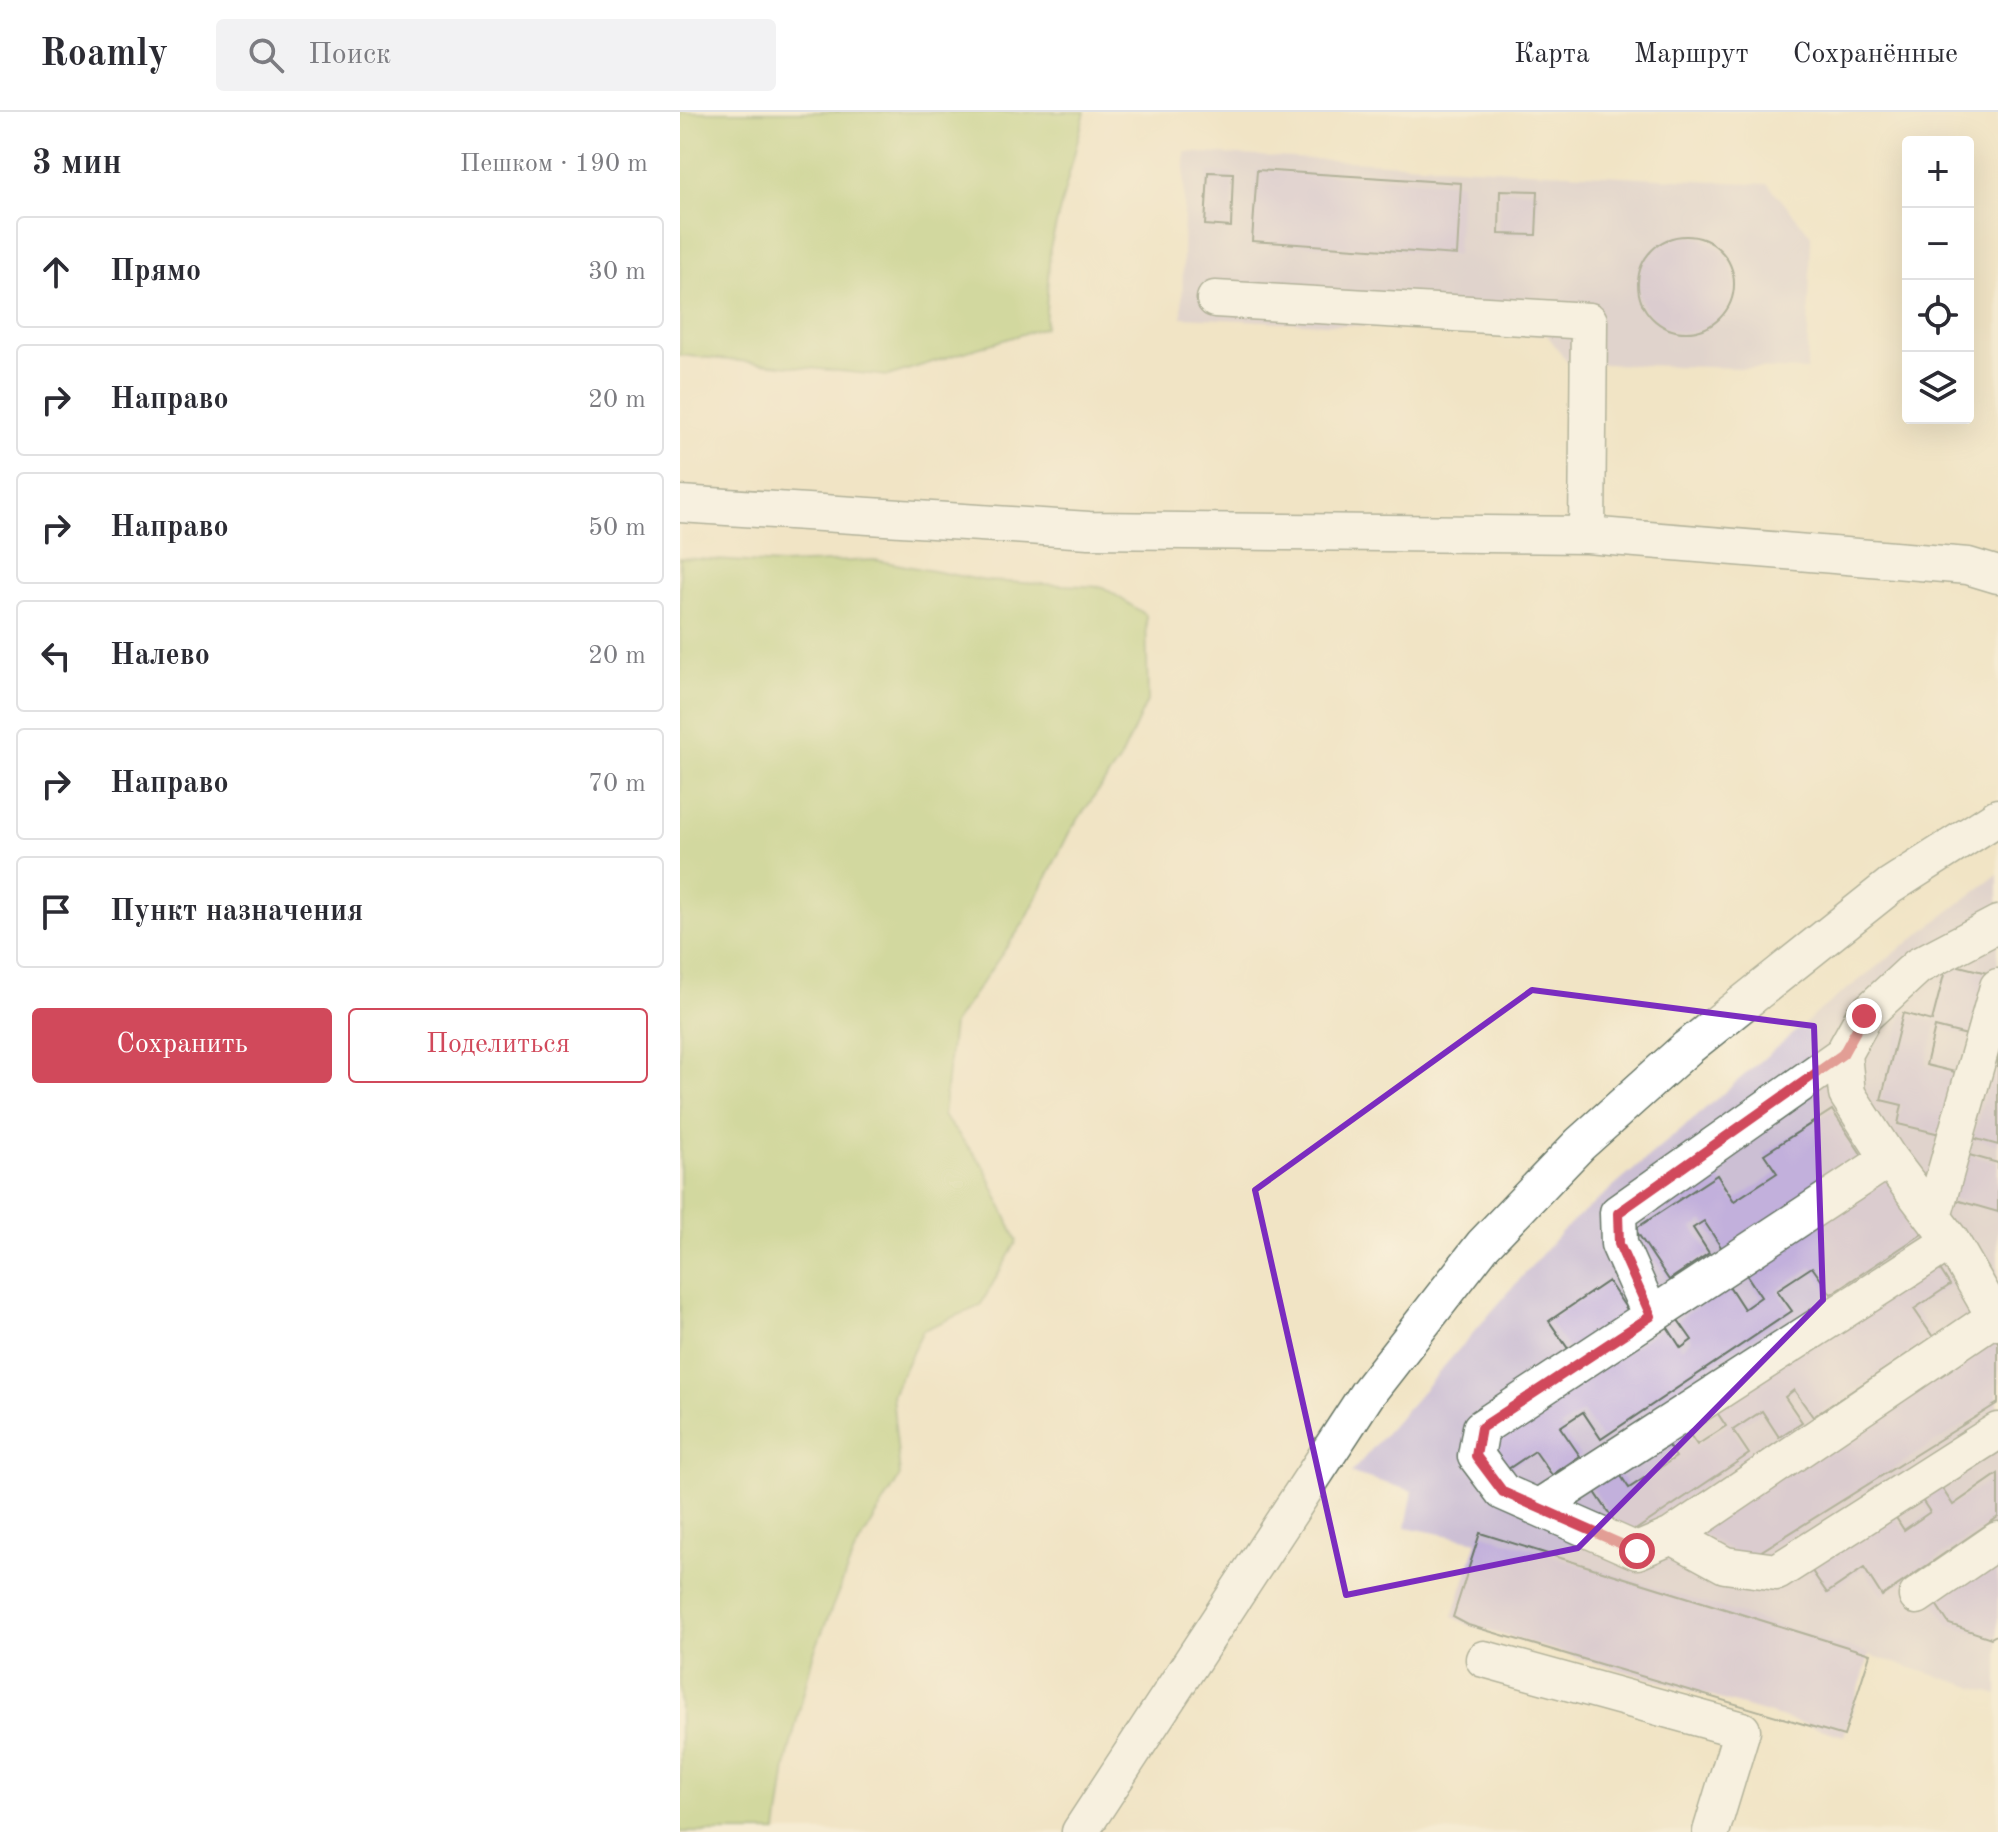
<!DOCTYPE html>
<html lang="ru">
<head>
<meta charset="utf-8">
<style>
	:root { --surface:#fff; --page:#f2f2f3; --text:#2b2b33; --muted:#7c7c81; --line:#e1e1e2; --accent:#d1495b }
	body { margin:0; font-family:"Old Standard TT",serif; background:var(--page); color:var(--text) }
	.controls { position:absolute; right:24px; top:24px; display:grid; overflow:hidden; border-radius:8px; box-shadow:0 8px 32px #0002 }
	.controls button { width:72px; height:72px; display:grid; place-items:center; padding:0; border:0; border-bottom:2px solid var(--line); background:var(--surface); color:var(--text); font:40px sans-serif }
	.stop { position:absolute; width:24px; height:24px; margin:-18px; border:6px solid #d1495b; border-radius:50%; background:#fff }
	.stop.end { background:#d1495b; border-color:#fff; box-shadow:0 2px 8px #0008 }
	.list { margin:0; padding:0; list-style:none }
	h2 { display:flex; justify-content:space-between; align-items:center; height:104px; margin:0; padding:0 32px; font-size:34px }
	h2 small { font-size:26px; font-weight:400; color:var(--muted) }
	.list li { display:grid; grid-template-columns:52px 1fr auto; gap:24px; align-items:center; box-sizing:border-box; height:112px; margin:0 16px 16px; padding:0 16px; border:2px solid var(--line); border-radius:8px }
	.list b { display:block; font-size:30px; white-space:nowrap }
	.list em { font-size:26px; font-style:normal; color:var(--muted) }
	.actions { display:flex; gap:16px; padding:24px 32px }
	.actions a { flex:1; padding:18px 0; border:2px solid var(--accent); border-radius:8px; text-align:center; font-size:28px; color:var(--accent) }
	.actions .main { background:var(--accent); color:#fff }
	.icon { flex:none; width:44px; height:44px; fill:none; stroke:currentColor; stroke-width:2; stroke-linecap:round; stroke-linejoin:round }
	.map { position:relative; flex:none; width:1318px; height:1720px; overflow:hidden }
	header { display:flex; align-items:center; gap:48px; box-sizing:border-box; height:112px; padding:0 40px; background:var(--surface); border-bottom:2px solid var(--line) }
	header strong { font-size:38px }
	nav { display:flex; gap:44px; margin-inline-start:auto; font-size:28px }
	.search { width:560px; height:72px; background:var(--page); display:flex; align-items:center; gap:20px; box-sizing:border-box; padding:0 28px; border-radius:8px; color:var(--muted); font-size:30px }
	main { display:flex }
	aside { flex:1; background:var(--surface) }
	.map>svg:first-child { display:block }
	.industrial { fill:#ccbfd4 }
	.green { fill:#aeca71; stroke:#668452; stroke-width:2 }
	.building { fill:#c2b0dc }
	.lines { fill:none; stroke-linecap:round; stroke-linejoin:round }
	.minor-casing { stroke:#687767; stroke-width:39 }
	.minor { stroke:#fff; stroke-width:36 }
	.route { stroke:#d1495b; stroke-width:10 }
	.marked { fill:none; stroke:#7b2cbf; stroke-width:6; stroke-linejoin:round }
</style>
</head>
<body>
<header>
<strong>Roamly</strong>
<div class="search"><svg class="icon" aria-label="search" viewBox="0 0 24 24"><circle cx="10" cy="10" r="6"/><path d="M15 15l6 6"/></svg>Поиск</div>
<nav><a>Карта</a><a>Маршрут</a><a>Сохранённые</a></nav>
</header>
<main>
<aside>
<h2>3 мин<small>Пешком · 190 m</small></h2>
<ul class="list">
<li><svg class="icon" aria-label="ahead" viewBox="0 0 24 24"><path d="M12 20V5M6 11l6-6 6 6"/></svg><div><b>Прямо</b></div><em>30 m</em></li>
<li><svg class="icon" aria-label="right" viewBox="0 0 24 24"><path d="M7 20v-9h11M14 6l5 5-5 5"/></svg><div><b>Направо</b></div><em>20 m</em></li>
<li><svg class="icon" aria-label="right" viewBox="0 0 24 24"><path d="M7 20v-9h11M14 6l5 5-5 5"/></svg><div><b>Направо</b></div><em>50 m</em></li>
<li><svg class="icon" aria-label="left" viewBox="0 0 24 24"><path d="M17 20v-9H6M10 6l-5 5 5 5"/></svg><div><b>Налево</b></div><em>20 m</em></li>
<li><svg class="icon" aria-label="right" viewBox="0 0 24 24"><path d="M7 20v-9h11M14 6l5 5-5 5"/></svg><div><b>Направо</b></div><em>70 m</em></li>
<li><svg class="icon" aria-label="arrive" viewBox="0 0 24 24"><path d="M6 21V4h12l-3 4 3 4H6"/></svg><div><b>Пункт назначения</b></div></li>
</ul>
<div class="actions"><a class="main">Сохранить</a><a>Поделиться</a></div>
</aside>
<div class="map">
<svg width="1318" height="1720" viewBox="0 0 1318 1720">
	<rect width="100%" height="100%" fill="#fcf5e5"/>
	<filter id="ink" filterUnits="userSpaceOnUse"><feTurbulence type="fractalNoise" baseFrequency=".0125" numOctaves="2"/><feDisplacementMap in="SourceGraphic" scale="16" xChannelSelector="R" yChannelSelector="G"/><feConvolveMatrix kernelMatrix="1 2 1 2 8 2 1 2 1" color-interpolation-filters="sRGB"/></filter>
	<filter id="wash" filterUnits="userSpaceOnUse"><feTurbulence type="fractalNoise" baseFrequency=".006" numOctaves="4" result="noise"/><feDisplacementMap in="SourceGraphic" scale="32" xChannelSelector="R" yChannelSelector="G"/><feGaussianBlur stdDeviation="1.8" result="paint"/><feColorMatrix in="noise" values="0 0 0 0 0 0 0 0 0 0 0 0 0 0 0 0 0 1.4 0 .05"/><feComposite in="paint" operator="in"/></filter>
	<g filter="url(#wash)">
		<rect width="100%" height="100%" fill="#f1e4c5"/>
		<path class="industrial" d="M505,40L1088,72L1131,123L1127,258L888,251L867,223L502,205Z
			M1318,762V1583L800,1422L797,1429L726,1415L733,1379L671,1361L882,1119L1144,895Z"/>
		<path class="green" d="M0,0H405L370,136L365,215L208,264L0,243Z
			M0,446L101,452L195,448L306,469L423,475L466,503L468,587L440,648L390,719L345,809L273,912L263,1004L304,1054L337,1129L300,1194L243,1218L212,1283L220,1364L174,1441L133,1543L107,1648L97,1720H0Z"/>
		<g id="blocks">
			<path class="building" d="M577,58L781,71L777,143L572,129Z
				M528,60L553,61L551,115L525,113Z
				M820,78L858,79L856,123L819,122Z
				M958 172a48 48 0 1 1 96 0a48 48 0 1 1-96 0Z
				M1267,851L1307,861L1291,924L1255,915L1246,953L1275,960L1260,1022L1218,1012L1222,993L1201,988L1223,901L1252,909Z
				M1318,938V1033L1293,1026Z
				M1152,998L1185,1048L1045,1141L1024,1109L1013,1116L1029,1141L989,1168L955,1117L1037,1063L1054,1089L1097,1061L1084,1042Z
				M1282,1041L1318,1051V1100L1269,1086Z
				M1209,1067L1245,1120L1151,1182L1132,1155L1097,1178L1112,1199L921,1327L903,1300L880,1315L900,1344L872,1363L855,1339L828,1357L810,1331L986,1213L1001,1236L1012,1228L998,1208L1049,1174L1064,1197L1081,1185L1066,1162Z
				M1251,1143L1270,1173L1234,1197L1253,1225L1133,1305L1114,1278L1105,1285L1122,1310L1099,1325L1082,1299L1053,1318L1069,1342L945,1425L911,1374L937,1358L949,1376L996,1345L981,1324L1002,1311L1017,1333L1046,1314L1030,1290Z
				M928,1169L950,1202L891,1241L869,1209Z
				M1308,1216L1318,1230V1291L1067,1448L1012,1415Z
				M1318,1362V1405L1202,1484L1184,1456L1147,1481L1121,1443L1204,1387L1224,1418L1250,1400L1234,1376L1253,1363L1273,1393Z
				M800,1421L1190,1542L1164,1624L788,1513L773,1505Z
				M1318,1441V1522L1311,1526L1269,1512L1252,1486Z"/>
		</g>
	</g>
	<g filter="url(#ink)">
		<use href="#blocks" fill-opacity="0" stroke="#687767" stroke-width="2"/>
		<g class="lines">
			<defs>
				<path id="minor" d="M535,187L909,209L907,423
					M0,392L409,418L907,423L1288,454L1318,463
					M1209,1047L1167,982L1163,942L1184,904L1238,854L1318,812
					M1253,1105L1318,875
					M1271,1129L1318,1210
					M971,1204L939,1132L938,1101L1163,942
					M859,1395L1271,1129L1209,1047L801,1316L796,1344L823,1380L957,1439L992,1424L1045,1453L1097,1460L1318,1319
					M992,1424L1315,1205
					M1237,1484L1318,1428
					M804,1547L1062,1618L1031,1720
					M400,1720L687,1282L803,1133L900,1032L1007,936L1210,774L1318,705"/>
			</defs>
			<use href="#minor" class="minor-casing"/>
			<use href="#minor" class="minor"/>
		</g>
	</g>
	<g class="lines" filter="url(#ink)">
		<path class="route" d="M957,1439L823,1380L796,1344L801,1316L971,1204L939,1132L938,1101L1163,942L1184,904"/>
	</g>
	<path d="M0 0H1318V1720H0ZM852,878L1134,914L1143,1188L898,1436L666,1483L575,1078Z" fill="#f1e4c5" fill-opacity=".55" fill-rule="evenodd"/>
	<path class="marked" d="M852,878L1134,914L1143,1188L898,1436L666,1483L575,1078Z"/>
</svg>
<div class="controls">
<button>+</button>
<button>−</button>
<button><svg class="icon" aria-label="locate" viewBox="0 0 24 24"><circle cx="12" cy="12" r="6"/><path d="M12 2v4M12 18v4M2 12h4M18 12h4"/></svg></button>
<button><svg class="icon" aria-label="layers" viewBox="0 0 24 24"><path d="M12 4l9 5-9 5-9-5zM3 14l9 5 9-5"/></svg></button>
</div>
<div class="stop" style="left:957px;top:1439px"></div>
<div class="stop end" style="left:1184px;top:904px"></div>
</div>
</main>
</body>
</html>
